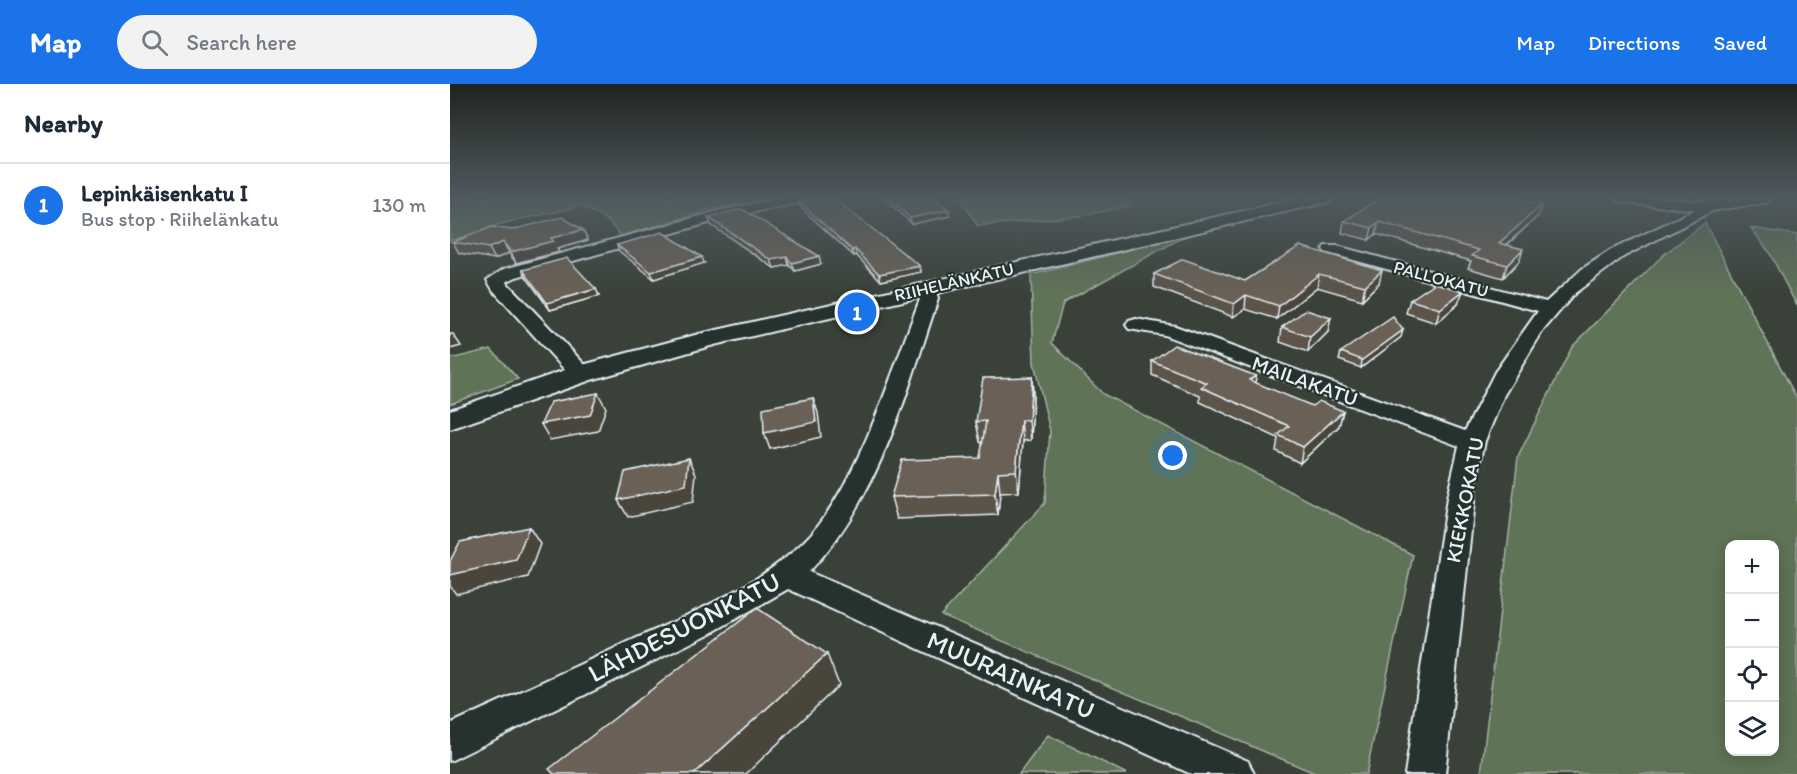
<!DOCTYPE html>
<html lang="en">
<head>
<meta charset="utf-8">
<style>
	:root { --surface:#fff; --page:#f2f2f3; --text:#1f2937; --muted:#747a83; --line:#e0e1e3; --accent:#1a73e8 }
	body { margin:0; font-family:Itim,sans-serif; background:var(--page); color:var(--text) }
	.controls { position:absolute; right:18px; bottom:18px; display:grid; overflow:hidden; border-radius:12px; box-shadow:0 3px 15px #0003 }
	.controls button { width:54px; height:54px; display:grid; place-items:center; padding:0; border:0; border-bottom:2px solid var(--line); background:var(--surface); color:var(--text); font:30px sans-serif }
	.you { position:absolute; left:723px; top:372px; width:21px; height:21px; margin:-15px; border:4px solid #fff; border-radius:50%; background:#1a73e8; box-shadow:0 0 0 9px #1a73e833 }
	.badge { display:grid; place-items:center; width:39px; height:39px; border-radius:50%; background:var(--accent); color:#fff; font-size:20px; font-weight:700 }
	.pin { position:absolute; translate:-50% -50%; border:3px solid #fff; box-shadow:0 2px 6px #0006 }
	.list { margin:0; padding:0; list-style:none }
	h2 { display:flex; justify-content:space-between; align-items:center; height:78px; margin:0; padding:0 24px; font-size:26px }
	h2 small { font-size:20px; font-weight:400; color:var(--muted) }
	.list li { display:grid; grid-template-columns:39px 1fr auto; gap:18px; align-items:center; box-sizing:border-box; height:84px; padding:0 24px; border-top:2px solid var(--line) }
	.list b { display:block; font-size:22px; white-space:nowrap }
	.list p { margin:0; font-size:20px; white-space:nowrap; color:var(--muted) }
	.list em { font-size:20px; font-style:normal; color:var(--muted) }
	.icon { flex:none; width:33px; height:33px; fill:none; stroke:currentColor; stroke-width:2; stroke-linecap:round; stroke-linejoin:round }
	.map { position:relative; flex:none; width:1347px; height:690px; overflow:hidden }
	header { display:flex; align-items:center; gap:36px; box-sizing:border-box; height:84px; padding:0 30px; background:var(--accent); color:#fff }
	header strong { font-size:28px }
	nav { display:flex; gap:33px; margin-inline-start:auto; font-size:21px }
	.search { width:420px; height:54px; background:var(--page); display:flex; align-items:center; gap:15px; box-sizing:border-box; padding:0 21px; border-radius:33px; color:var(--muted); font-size:22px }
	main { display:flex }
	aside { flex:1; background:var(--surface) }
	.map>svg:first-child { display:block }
	.green { fill:#5e7356; stroke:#a3b2a7; stroke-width:1.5; fill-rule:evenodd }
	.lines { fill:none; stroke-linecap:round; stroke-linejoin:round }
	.minor-casing { stroke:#e8f1f8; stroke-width:4 }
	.tertiary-casing { stroke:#e8f1f8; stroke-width:4 }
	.minor { fill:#26332d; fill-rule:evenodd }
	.tertiary { fill:#26332d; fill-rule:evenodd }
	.wall { fill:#5b5348; stroke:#e8f1f8; stroke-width:1.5 }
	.shaded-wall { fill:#4a443b; stroke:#e8f1f8; stroke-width:1.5 }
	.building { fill:#6a6154; stroke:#e8f1f8; stroke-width:1.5 }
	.labels { text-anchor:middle; stroke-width:4.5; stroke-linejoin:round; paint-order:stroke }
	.far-street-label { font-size:18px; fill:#e8f1f8; stroke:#26332d }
	.street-label { font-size:21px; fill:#e8f1f8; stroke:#26332d }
	.near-street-label { font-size:26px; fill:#e8f1f8; stroke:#26332d }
</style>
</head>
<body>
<header>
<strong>Map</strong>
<div class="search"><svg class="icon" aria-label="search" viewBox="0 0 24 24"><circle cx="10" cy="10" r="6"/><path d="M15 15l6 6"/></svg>Search here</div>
<nav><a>Map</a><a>Directions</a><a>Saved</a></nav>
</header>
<main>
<aside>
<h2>Nearby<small></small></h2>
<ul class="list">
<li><span class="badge">1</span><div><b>Lepinkäisenkatu I</b><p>Bus stop · Riihelänkatu</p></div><em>130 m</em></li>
</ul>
</aside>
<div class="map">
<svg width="1347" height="690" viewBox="0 0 1347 690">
	<rect width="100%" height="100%" fill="#3a4139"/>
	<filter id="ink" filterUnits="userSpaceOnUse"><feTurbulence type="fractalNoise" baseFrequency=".0167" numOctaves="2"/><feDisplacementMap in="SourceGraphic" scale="12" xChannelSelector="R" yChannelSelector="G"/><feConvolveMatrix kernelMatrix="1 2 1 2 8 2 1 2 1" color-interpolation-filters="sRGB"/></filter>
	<g filter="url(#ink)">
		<path class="green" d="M0,114H320L256,127L171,152L157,136L132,122L54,139L0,157Z
			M510,114H677L682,122L629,132L528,142Z
			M1255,139L1347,315V690H1031L1068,373L1122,263L1212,172ZM1280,460H1324V668H1280Z
			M1301,144L1347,151V222L1319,168Z
			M737,151L613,219L602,259L653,310L963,471L916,690H867L491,531L595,419L600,347L584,279L581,191Z
			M41,265L68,295L0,320V275Z
			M598,651L677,690H569Z"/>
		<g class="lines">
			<defs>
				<path id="minor" d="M332,114H359L352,118L280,133L66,193L56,198L139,285L142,290L139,295L131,296L123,295L43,206L37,196L54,185L273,126Z
					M1261,118L1266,119L1268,122L1266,125L1173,173L1125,209L1092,248L1054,311L1035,357L1026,399L995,690H955L997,414L1009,362L714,251L679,245L676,241L679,237L686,235L725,242L1015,347L1045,288L1088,227L875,168L873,165L875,162H887L1096,218L1132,185L1161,166Z
					M478,199L484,200L488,215C456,310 430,413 359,488L798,677L804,690H741L338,505L261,549L0,677V640C59,613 119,586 178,558C238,531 317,499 361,450C411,392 442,287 470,215L469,204L472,200Z"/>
				<path id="tertiary" d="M850,114H882L879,118L873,119L264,261L141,296L0,345V326L121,284L249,250Z
					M1167,114H1219L1243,117L1321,114L1318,118L1312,119L1261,127L1176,119L1170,118Z"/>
			</defs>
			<use href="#minor" class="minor-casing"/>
			<use href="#tertiary" class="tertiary-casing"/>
			<use href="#minor" class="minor"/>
			<use href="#tertiary" class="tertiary"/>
		</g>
		<path class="wall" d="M436,114H484L500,132L462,140L437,117Z
			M349,118L470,182L471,188L431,197L406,171L404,172L351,124Z
			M1088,132L1057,161L1069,177L1053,194L1018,184L1021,177L926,150L919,156L892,149L894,137Z
			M258,133L371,180L345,187L339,181L324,184L261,141Z
			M62,146H133L138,156L107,165L109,168L66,179L59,169L45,175L9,169L3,158Z
			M167,161L254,179L204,195L169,167Z
			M850,162L929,199L912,216L867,203L827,235L795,225L783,233L704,203V190L795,197Z
			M73,186L146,205L149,212L100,226L76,193Z
			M960,216L1008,220L986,239L956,229Z
			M832,243L878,248L858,268L830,258Z
			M951,253L911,284L889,276L891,268Z
			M702,277L806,292L805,299L862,322L893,327L889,342L850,379L826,367L828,354L750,318V312L702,291Z
			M582,293L583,312L581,356L573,357L569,408L550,409L548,431L447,435L441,413L530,374L533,358H530L526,338Z"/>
		<path class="shaded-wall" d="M1092,121L1088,132L1045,171L1049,159Z
			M499,126L500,132L462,140L460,134Z
			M929,138L926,150L919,156L922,144Z
			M133,146L138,156L107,165L109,168L66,179L61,168L101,154Z
			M53,158L59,169L45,175L39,164Z
			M405,165L406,171L404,172L402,166Z
			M1073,165L1069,177L1053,194L1057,181Z
			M369,172L371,180L345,187L342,179Z
			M252,173L254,179L204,195L201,188Z
			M337,173L339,181L324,184L321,176Z
			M470,182L471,188L431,197L429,190Z
			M932,186L929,199L912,216L915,202Z
			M869,190L867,203L827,235L829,222Z
			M146,205L149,212L100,226L97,219Z
			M1013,207L1008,220L986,239L990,225Z
			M796,211L795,225L783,233L784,220Z
			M881,234L878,248L858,268L860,253Z
			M953,246L951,253L911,284L912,276Z
			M0,250H3L11,262L0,265Z
			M806,292L804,307L799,296Z
			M582,293L583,312L581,356L579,336Z
			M148,309L156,324L148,347L100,356L91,340Z
			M363,314L368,329L371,353L320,365L314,349Z
			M893,327L889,342L850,379L853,363Z
			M571,336L573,357L569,408L566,387Z
			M239,374L246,390L243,418L178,433L168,416Z
			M548,388L550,409L548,431L545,410Z
			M79,443L90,460L78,493L6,510L0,502V491Z
			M377,570L389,601L296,690H244Z"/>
		<path class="building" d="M370,114H383L470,182L429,190L405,165L402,166L349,118Z
			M439,114H484L499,126L460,134Z
			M929,114H993L1005,117L1009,114H1061L1092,121L1049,159L1073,165L1057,181L1022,172L1029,166L929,138L922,144L894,137Z
			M292,125L369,172L342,179L337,173L321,176L258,133Z
			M112,133L133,146L101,154L103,157L61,168L53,158L39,164L3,158L42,143L62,146Z
			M212,148L252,173L201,188L167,161Z
			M850,162L932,186L915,202L869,190L829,222L796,211L784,220L704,190L733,175L795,197Z
			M117,174L146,205L97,219L73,186Z
			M985,199L1013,207L990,225L960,216Z
			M856,226L881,234L860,253L832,243Z
			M943,233L953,246L912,276L891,268Z
			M724,261L806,292L799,296L862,322L869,317L893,327L853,363L828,351L839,342L751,303L757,299L702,277Z
			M582,293L579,336H571L566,387L548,388L545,410L441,413L452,376L530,374L536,337L526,338L533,294Z
			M148,309L140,331L91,340L101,318Z
			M363,314L366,338L314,349L313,324Z
			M239,374L236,401L168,416L175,388Z
			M79,443L66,476L0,491V477L10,458Z
			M307,524L377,570L244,690H104L99,685Z"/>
	</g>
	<linearGradient id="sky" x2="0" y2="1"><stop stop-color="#20241f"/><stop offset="0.54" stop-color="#4f5a5f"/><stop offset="1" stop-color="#4f5a5f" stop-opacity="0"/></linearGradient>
	<rect width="1347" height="210" fill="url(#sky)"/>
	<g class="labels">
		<g class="far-street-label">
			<text transform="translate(991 195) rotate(15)" y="6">PALLOKATU</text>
			<text transform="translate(504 198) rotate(-13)" y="6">RIIHELÄNKATU</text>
		</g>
		<g class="street-label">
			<text transform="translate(855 297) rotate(20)" y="7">MAILAKATU</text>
			<text transform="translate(1015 416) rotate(-79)" y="7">KIEKKOKATU</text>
		</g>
		<g class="near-street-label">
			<text transform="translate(234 543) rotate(-27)" y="9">LÄHDESUONKATU</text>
			<text transform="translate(561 591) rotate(24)" y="9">MUURAINKATU</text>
		</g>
	</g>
</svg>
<div class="controls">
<button>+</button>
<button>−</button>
<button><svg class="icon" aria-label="locate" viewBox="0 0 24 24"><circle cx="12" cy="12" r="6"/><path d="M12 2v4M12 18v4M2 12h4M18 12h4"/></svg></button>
<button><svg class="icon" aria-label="layers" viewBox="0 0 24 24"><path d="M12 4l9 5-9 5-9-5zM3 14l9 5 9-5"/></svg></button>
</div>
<div class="you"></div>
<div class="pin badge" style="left:407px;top:228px">1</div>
</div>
</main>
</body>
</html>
